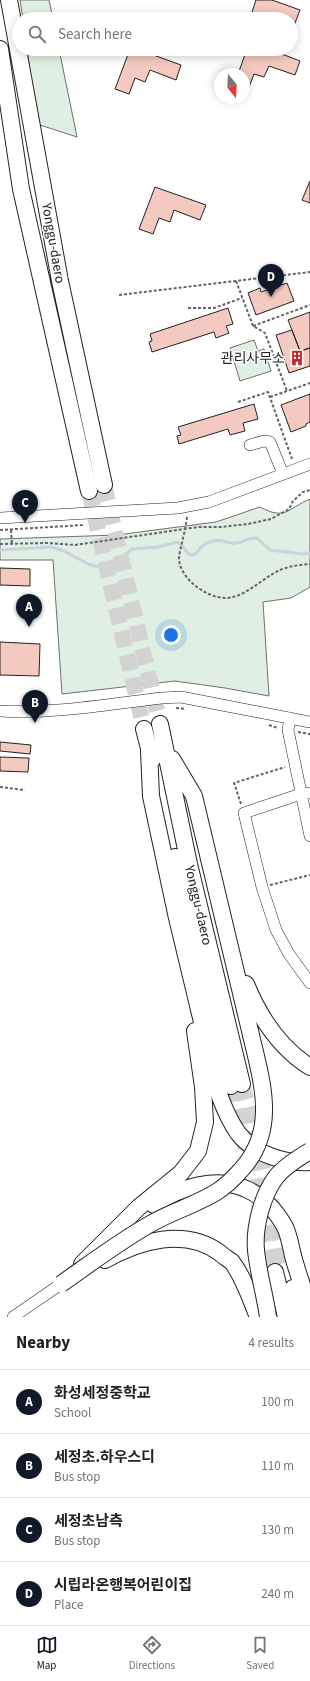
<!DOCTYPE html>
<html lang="en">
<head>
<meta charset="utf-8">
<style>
	:root { --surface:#fff; --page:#f6f6f6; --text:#202124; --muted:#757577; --line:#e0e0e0; --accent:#111827 }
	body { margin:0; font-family:"Source Sans 3","Noto Sans KR",sans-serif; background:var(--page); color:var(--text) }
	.compass { position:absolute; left:214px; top:68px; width:36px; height:36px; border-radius:50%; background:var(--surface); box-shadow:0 2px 10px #0003; rotate:162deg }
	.you { position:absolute; left:171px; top:635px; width:14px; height:14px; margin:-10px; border:3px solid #fff; border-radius:50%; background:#1a73e8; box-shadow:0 0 0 6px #1a73e833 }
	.badge { display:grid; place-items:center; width:26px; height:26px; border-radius:50%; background:var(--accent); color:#fff; font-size:13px; font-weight:700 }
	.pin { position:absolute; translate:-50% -33px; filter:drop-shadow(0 1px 2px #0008) }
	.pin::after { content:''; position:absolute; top:21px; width:14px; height:12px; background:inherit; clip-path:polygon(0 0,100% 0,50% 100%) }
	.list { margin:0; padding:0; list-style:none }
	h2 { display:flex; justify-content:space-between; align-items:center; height:52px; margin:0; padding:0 16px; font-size:17px }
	h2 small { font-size:13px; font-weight:400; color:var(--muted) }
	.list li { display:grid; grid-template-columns:26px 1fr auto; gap:12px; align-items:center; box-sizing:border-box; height:64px; padding:0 16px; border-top:1px solid var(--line) }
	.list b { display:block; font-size:15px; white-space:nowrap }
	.list p { margin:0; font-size:13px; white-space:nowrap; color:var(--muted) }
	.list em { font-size:13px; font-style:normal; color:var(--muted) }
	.icon { flex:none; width:22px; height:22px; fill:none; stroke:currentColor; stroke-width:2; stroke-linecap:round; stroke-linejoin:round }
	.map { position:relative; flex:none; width:310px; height:1317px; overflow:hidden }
	.search { position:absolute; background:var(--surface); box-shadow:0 2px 10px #0003; left:12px; right:12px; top:12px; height:44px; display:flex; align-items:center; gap:10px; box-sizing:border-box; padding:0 14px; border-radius:22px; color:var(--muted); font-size:15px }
	.sheet { height:308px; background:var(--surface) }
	nav { display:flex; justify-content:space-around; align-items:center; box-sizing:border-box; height:56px; border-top:1px solid var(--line); background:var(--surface); font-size:11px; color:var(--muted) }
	nav a { display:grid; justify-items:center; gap:2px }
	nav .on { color:var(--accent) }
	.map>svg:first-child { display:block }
	.green { fill:#e0efe3; stroke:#6f6f6f }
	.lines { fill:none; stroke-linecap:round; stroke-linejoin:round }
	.stream { stroke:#c7d3dd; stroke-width:3 }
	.building { fill:#f3c9c0; stroke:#222 }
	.highway-tunnel { stroke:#d3d3d3; stroke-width:16; stroke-dasharray:16 8; stroke-linecap:butt }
	.minor-casing { stroke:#222; stroke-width:12 }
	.highway-casing { stroke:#222; stroke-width:18 }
	.path { stroke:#646464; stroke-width:2; stroke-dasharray:3 2; stroke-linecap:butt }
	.minor { stroke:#fff; stroke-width:11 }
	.highway { stroke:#fff; stroke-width:16 }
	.highway-bridge-casing { stroke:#222; stroke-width:18; stroke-linecap:butt }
	.highway-bridge { stroke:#fff; stroke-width:16 }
	.labels { text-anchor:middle; stroke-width:3; stroke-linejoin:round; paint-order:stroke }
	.street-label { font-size:14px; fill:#222; stroke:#fff }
	.poi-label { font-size:14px; fill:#222; stroke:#fff; text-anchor:end }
</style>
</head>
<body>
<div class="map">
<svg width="310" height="1317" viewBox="0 0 310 1317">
	<rect width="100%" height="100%" fill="#fff"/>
	<path class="green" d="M20,0H49L53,19H23Z
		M27,49H59L77,137L37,124Z
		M254,340L258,351L264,349L271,371L240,381L230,348Z
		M310,499V587L291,598L263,602L269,696L225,688L175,681L62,694L53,560H0V539L117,535L216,522L260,507C286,521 288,508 310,499Z"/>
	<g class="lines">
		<path class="stream" d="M0,550L51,547L64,551L88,564L99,567L118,560L132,549L158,547L178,542L190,555L196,554C202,544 211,539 223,541C227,542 232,544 236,543C245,542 245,538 257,538L270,550L303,554L310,553"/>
	</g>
	<path class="building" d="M256,0H272L300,10L292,31L291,30V19H261L251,15Z
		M130,49H137L181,65L176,80L150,70L145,82L135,78L129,94L115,89Z
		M247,49H269L300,61L295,75L269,66L264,77L254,74L248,90L244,88V74H238Z
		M310,181V203L302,200Z
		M155,187L206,205L200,220L174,210L170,222L159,218L153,234L139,229Z
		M287,283L294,301L256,315L248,293L260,288L261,292Z
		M228,308L233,324L226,326L229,333L216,338L214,332L152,352L149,342L152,341L150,334Z
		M310,312V348L300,351L288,320Z
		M292,330L300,351L310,348V366L289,373L276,335Z
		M310,394V422L306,424V426L291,432L281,405Z
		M254,404L258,419L243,423L245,431L230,435L228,429L179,444L177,436L181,435L178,427Z
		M0,568L30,569V586L0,585Z
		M0,642L40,644L39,676L0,675Z
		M0,742L31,745L30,754L0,751Z
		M0,757L29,758L28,772L0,771Z"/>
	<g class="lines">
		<path class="highway-tunnel" d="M104,485L160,724
			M89,491L144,729
			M242,1084L288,1268
			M231,1086L275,1272"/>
		<defs>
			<path id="minor" d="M250,445L264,441L270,442L283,474
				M0,518L178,508L209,502L310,464
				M0,711C55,714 108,704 162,698L181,697L310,722
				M290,718L288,730L310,836
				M310,793L301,794L244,813L262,887L276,930L289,954L310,983
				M13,1317L61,1284"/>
			<path id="highway" d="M9,0L60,281L104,485
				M0,49L21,189L89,491
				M160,724L189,864L242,1084
				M144,729L152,760
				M149,751L151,796L177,918L220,1097C225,1110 230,1122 238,1133C254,1154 285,1164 310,1162
				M172,759L194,796L251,1035
				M175,857L231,1086
				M246,984C259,1016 280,1048 310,1067
				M154,1205C178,1187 218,1176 246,1189C263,1196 277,1212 285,1227C289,1235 291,1247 293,1256C298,1274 304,1291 310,1309
				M105,1260C139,1241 185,1227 220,1253C223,1256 228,1259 232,1262C244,1278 250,1298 258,1317
				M82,1264L139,1207L181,1173L198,1151L205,1122L203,1087L195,1031
				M275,1272L286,1317
				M293,1288L300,1317"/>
		</defs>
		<use href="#minor" class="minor-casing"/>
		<use href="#highway" class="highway-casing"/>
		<path class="path" d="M236,281L253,326L265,333L287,391
			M119,295L310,272
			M188,308H214L242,298
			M253,326L310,305
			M270,397L310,383
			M238,402L268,392L292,459
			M187,517C186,524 185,531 183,538C182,545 179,552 179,559C180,580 212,603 233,597C249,593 262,579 278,571C288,566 299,565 310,564
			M0,530L84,525
			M11,530L12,544
			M0,544L48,543L75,545L198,527H221L248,524L271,519L289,509L293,501L303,492L310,490
			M176,708L186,709
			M269,725L278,728
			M298,732L310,734
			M0,787L25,790
			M241,804L234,783L285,767
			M270,885L310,875"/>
		<use href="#minor" class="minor"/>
		<use href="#highway" class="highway"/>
		<defs>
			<path id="highway-bridge" d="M61,1284C91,1263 120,1241 152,1223C173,1211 198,1204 218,1191C227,1185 234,1178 241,1170C278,1130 262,1082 251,1035
				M268,1317C265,1295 258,1272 256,1250C254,1227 262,1196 276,1177C285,1166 298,1158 310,1151"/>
		</defs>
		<use href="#highway-bridge" class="highway-bridge-casing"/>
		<use href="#highway-bridge" class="highway-bridge"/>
	</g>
	<defs>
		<symbol id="building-bare" viewBox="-9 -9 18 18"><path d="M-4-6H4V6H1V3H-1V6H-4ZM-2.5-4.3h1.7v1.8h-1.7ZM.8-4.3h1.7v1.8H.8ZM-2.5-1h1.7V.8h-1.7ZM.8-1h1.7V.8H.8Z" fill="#c62828" stroke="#fff" stroke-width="2.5" paint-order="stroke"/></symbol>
	</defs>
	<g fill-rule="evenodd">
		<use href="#building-bare" x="286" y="347" width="22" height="22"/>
	</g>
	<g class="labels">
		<g class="street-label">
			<text transform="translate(54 243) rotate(80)" y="5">Yonggu-daero</text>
			<text transform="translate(199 905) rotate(77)" y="5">Yonggu-daero</text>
		</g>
		<g class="poi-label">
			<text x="285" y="363">관리사무소</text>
		</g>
	</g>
</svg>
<svg class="compass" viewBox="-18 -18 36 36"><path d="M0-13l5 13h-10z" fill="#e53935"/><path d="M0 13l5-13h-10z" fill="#757577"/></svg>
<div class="you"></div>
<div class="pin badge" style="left:29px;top:627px">A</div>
<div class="pin badge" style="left:35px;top:723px">B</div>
<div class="pin badge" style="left:25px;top:523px">C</div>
<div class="pin badge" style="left:271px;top:297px">D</div>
<div class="search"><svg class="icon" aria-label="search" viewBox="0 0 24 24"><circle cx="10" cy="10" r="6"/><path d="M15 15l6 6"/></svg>Search here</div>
</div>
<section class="sheet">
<h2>Nearby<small>4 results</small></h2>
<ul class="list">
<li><span class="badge">A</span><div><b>화성세정중학교</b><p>School</p></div><em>100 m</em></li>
<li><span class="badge">B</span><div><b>세정초.하우스디</b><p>Bus stop</p></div><em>110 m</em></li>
<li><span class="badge">C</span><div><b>세정초남측</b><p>Bus stop</p></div><em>130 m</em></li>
<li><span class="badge">D</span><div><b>시립라온행복어린이집</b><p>Place</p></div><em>240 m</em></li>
</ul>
</section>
<nav>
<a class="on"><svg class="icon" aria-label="map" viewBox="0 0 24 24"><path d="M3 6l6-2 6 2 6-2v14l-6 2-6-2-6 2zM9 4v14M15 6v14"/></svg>Map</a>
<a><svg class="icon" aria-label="directions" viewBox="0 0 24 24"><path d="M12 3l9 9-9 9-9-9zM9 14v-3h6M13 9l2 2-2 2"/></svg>Directions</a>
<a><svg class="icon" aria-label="saved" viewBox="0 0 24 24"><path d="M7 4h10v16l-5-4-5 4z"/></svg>Saved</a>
</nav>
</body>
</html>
